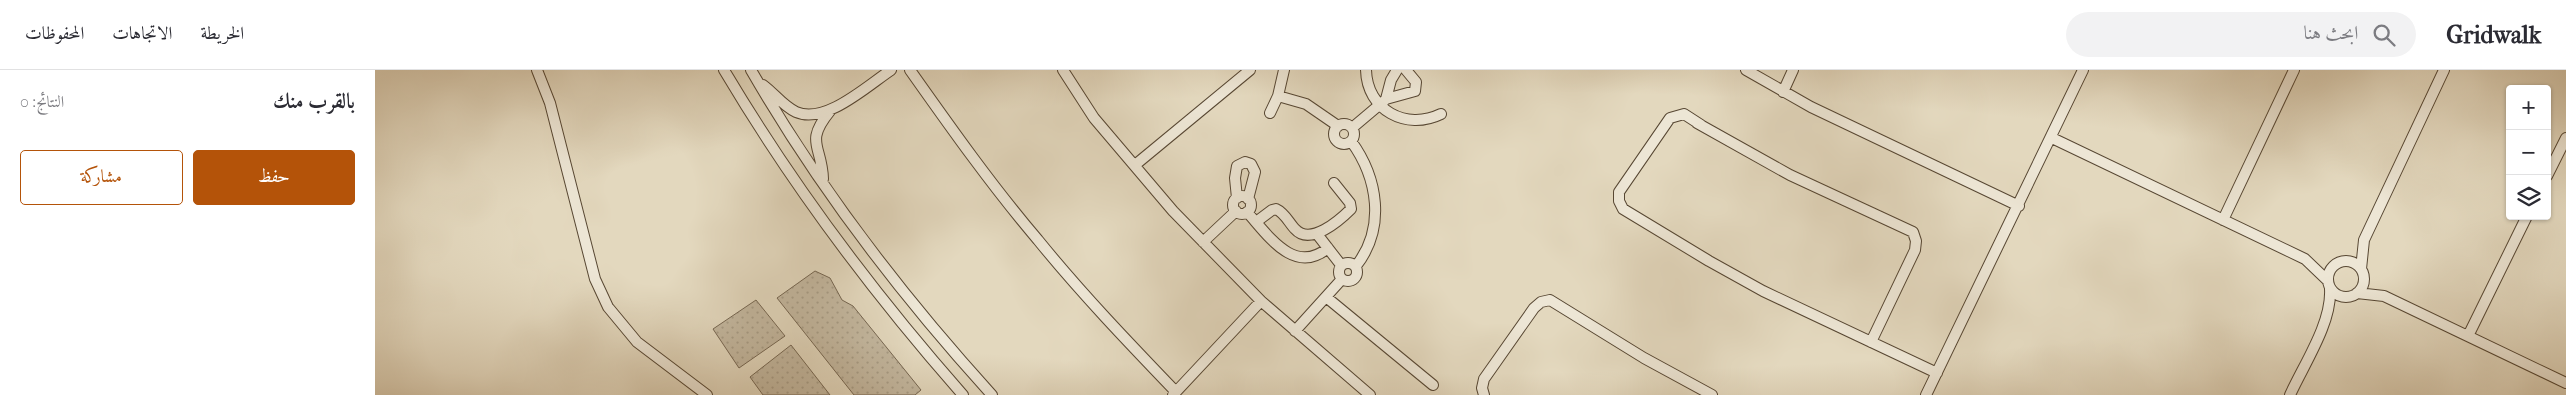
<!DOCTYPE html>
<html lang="ar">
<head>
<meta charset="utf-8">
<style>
	:root { --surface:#fff; --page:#f2f2f3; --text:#2b2b33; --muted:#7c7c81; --line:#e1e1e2; --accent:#b45309 }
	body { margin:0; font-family:"IM FELL French Canon",Amiri,serif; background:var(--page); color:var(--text); direction:rtl }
	.controls { position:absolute; right:15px; top:15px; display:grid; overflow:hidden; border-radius:5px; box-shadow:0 1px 4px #0004 }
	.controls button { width:45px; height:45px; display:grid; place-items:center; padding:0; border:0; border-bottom:1px solid var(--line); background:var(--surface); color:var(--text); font:25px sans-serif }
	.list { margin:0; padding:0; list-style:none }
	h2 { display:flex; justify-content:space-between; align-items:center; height:65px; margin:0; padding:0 20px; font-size:21px }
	h2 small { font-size:16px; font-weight:400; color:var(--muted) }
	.actions { display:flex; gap:10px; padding:15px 20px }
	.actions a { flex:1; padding:11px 0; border:1px solid var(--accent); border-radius:5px; text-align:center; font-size:18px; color:var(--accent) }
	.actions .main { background:var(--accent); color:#fff }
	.icon { flex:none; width:28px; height:28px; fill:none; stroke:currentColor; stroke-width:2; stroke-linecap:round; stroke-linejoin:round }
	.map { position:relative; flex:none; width:2191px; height:325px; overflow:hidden; direction:ltr }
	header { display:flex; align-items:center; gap:30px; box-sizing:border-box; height:70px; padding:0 25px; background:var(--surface); border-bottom:1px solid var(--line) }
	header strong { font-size:24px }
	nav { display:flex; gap:28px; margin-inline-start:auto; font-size:18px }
	.search { width:350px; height:45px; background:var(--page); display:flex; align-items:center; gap:12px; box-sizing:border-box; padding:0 18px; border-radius:28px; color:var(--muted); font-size:19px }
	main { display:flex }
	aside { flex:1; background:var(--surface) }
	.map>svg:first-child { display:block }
	.grass { fill:url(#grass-dots); stroke:#766752 }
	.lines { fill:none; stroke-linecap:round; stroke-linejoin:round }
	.minor-casing { stroke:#574733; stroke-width:12 }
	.minor { stroke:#ede6d5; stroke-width:10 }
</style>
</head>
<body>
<header>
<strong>Gridwalk</strong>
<div class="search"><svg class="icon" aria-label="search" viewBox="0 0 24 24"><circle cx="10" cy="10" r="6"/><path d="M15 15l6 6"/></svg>ابحث هنا</div>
<nav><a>الخريطة</a><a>الاتجاهات</a><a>المحفوظات</a></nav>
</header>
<main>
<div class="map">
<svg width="2191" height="325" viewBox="0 0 2191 325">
	<defs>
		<pattern id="grass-dots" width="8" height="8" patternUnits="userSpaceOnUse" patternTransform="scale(1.25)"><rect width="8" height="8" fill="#c3b79f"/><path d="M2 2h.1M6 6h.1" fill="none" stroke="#a89d87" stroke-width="1.8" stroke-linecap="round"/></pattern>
	</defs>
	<rect width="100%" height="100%" fill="#e3d8be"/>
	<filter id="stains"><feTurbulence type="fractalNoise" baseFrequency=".004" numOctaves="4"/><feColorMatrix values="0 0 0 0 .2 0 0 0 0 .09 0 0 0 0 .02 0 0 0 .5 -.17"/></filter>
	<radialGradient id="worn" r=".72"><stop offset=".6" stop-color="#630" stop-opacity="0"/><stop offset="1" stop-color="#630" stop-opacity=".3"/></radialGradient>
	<path class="grass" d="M440,201L455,208L467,230L478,236L546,320L540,325H479L402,228Z
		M381,230L410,266L364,298L338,259Z
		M416,275L455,325H388L375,307Z"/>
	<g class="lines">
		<defs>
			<path id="minor" d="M162,0L175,33L220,209L233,237L262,272L332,325
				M349,0C418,116 499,224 588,325
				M376,0C443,116 527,226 617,325
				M535,0C576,58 617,116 663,170C706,223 754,273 801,322
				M688,0L719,48L798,141L886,231L995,325
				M991,0C992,40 1031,61 1066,44
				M1022,0L1016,10L1011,29L1040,21L1041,12L1031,0
				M1371,0L1436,37L1644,136
				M388,15C399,23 408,36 421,42C450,55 492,16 516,0
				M1408,22L1418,0
				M903,26L931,34L963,56
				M895,43L903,26L909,0
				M1322,53L1415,105L1538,162L1541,171L1540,180L1496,272
				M959 64a10 10 0 1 1 20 0a10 10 0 1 1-20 0Z
				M1326,55L1309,44L1295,48L1244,122V131L1248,139L1334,191L1388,221L1562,303
				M977,58L1009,31
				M1677,68L1930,189L1953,211
				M976,71C1003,108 1011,158 981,196
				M760,95L875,0
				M2172,106L2191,68
				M448,109C447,75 429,73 455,41
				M858 135a9 9 0 1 1 18 0a9 9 0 1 1-18 0Z
				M862,128L860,108L862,96L870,92L876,94L880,102L873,129
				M872,142C893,165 919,206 953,178
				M1848,150L1919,0
				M881,152L897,140L901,139C910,143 914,153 920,159C935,176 964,151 976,139L975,133L959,113
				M942,164L966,195
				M828,172L861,141
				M1953 209a18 18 0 1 1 36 0a18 18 0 1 1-36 0Z
				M964 202a9 9 0 1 1 18 0a9 9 0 1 1-18 0Z
				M1986,199L1989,170L2069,0
				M1982,223L2009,226L2191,313
				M951,227L1058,315
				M920,261L967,209
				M2093,266L2152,146
				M798,325L886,231
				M1109,325L1107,318L1109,309L1159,238L1166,232L1175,230L1269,288L1337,325
				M1551,325L1708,0
				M1915,325C1929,294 1957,253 1955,219"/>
		</defs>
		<use href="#minor" class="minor-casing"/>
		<use href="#minor" class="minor"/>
	</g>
	<rect width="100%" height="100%" filter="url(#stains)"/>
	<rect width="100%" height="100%" fill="url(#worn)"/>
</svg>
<div class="controls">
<button>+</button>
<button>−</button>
<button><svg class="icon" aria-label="layers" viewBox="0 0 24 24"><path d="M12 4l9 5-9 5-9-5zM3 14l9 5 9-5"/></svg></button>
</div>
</div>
<aside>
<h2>بالقرب منك<small>النتائج: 0</small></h2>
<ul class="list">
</ul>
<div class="actions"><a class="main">حفظ</a><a>مشاركة</a></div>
</aside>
</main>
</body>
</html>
